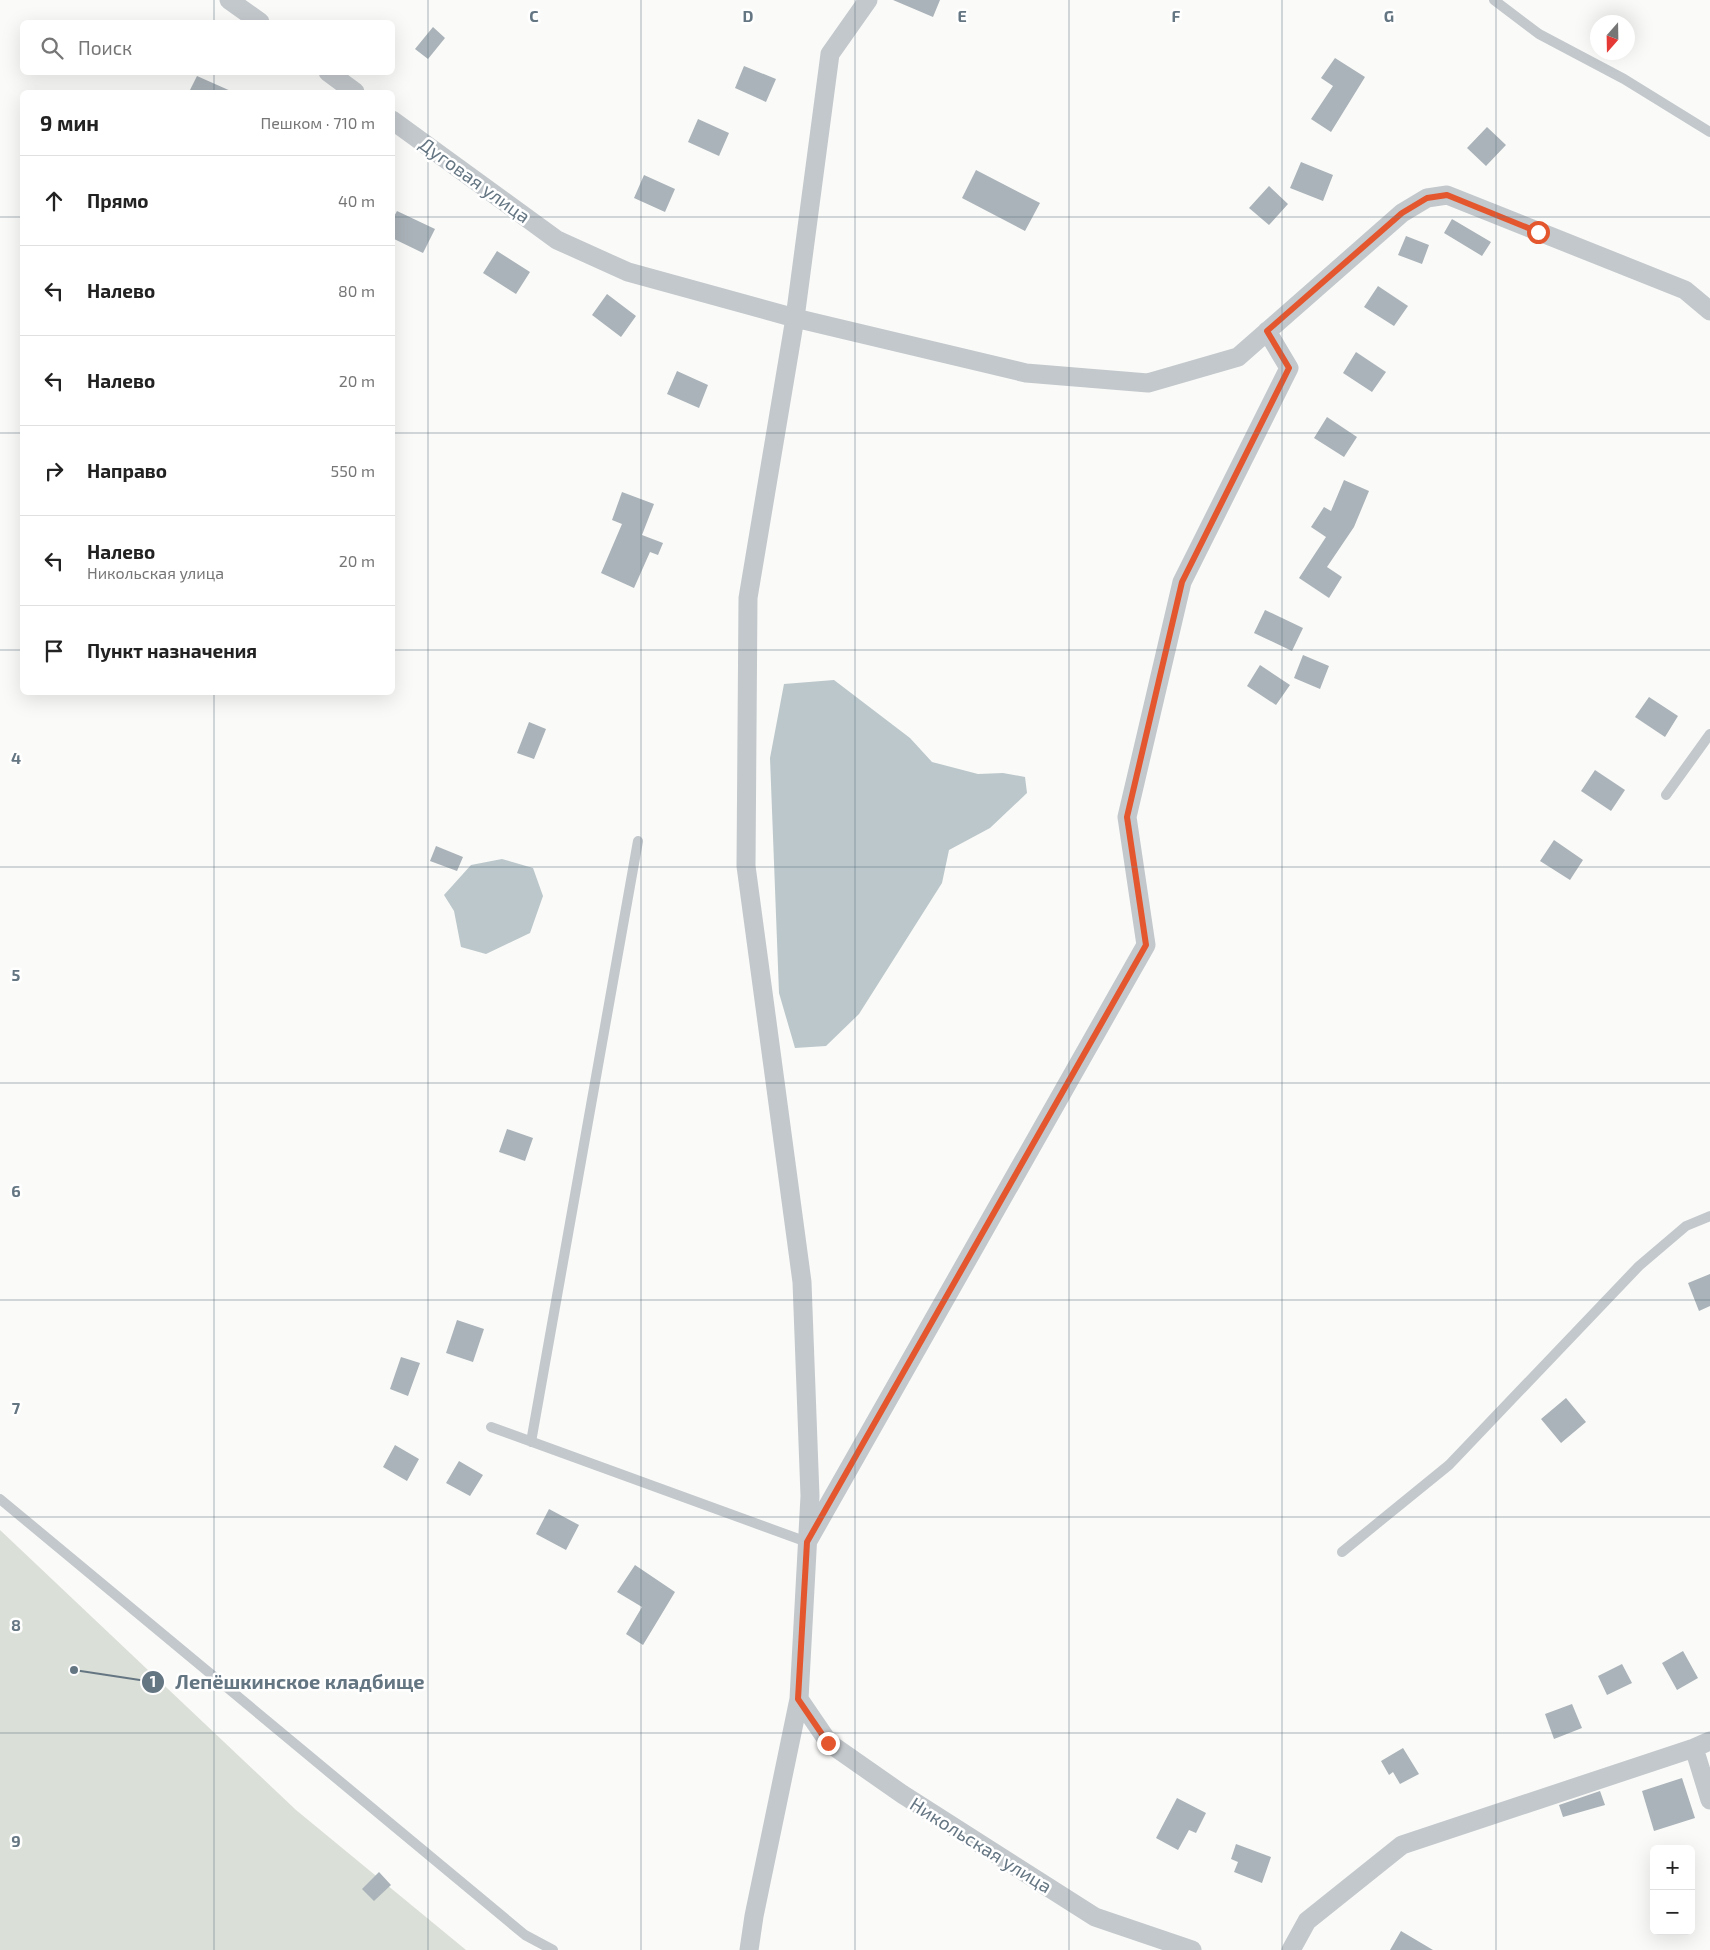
<!DOCTYPE html>
<html lang="ru">
<head>
<meta charset="utf-8">
<style>
	:root { --surface:#fff; --page:#f2f2f2; --text:#222; --muted:#767676; --line:#e0e0e0 }
	body { margin:0; font-family:"Exo 2",sans-serif; background:var(--page); color:var(--text) }
	.controls { position:absolute; right:15px; bottom:15px; display:grid; overflow:hidden; border-radius:8px; box-shadow:0 5px 20px #0002 }
	.controls button { width:45px; height:45px; display:grid; place-items:center; padding:0; border:0; border-bottom:1px solid var(--line); background:var(--surface); color:var(--text); font:25px sans-serif }
	.compass { position:absolute; left:1590px; top:15px; width:45px; height:45px; border-radius:50%; background:var(--surface); box-shadow:0 5px 20px #0002; rotate:200deg }
	.stop { position:absolute; width:15px; height:15px; margin:-11px; border:4px solid #e4572e; border-radius:50%; background:#fff }
	.stop.end { background:#e4572e; border-color:#fff; box-shadow:0 1px 5px #0008 }
	.list { margin:0; padding:0; list-style:none }
	h2 { display:flex; justify-content:space-between; align-items:center; height:65px; margin:0; padding:0 20px; font-size:21px }
	h2 small { font-size:16px; font-weight:400; color:var(--muted) }
	.list li { display:grid; grid-template-columns:32px 1fr auto; gap:15px; align-items:center; box-sizing:border-box; height:90px; padding:0 20px; border-top:1px solid var(--line) }
	.list b { display:block; font-size:19px; white-space:nowrap }
	.list p { margin:0; font-size:16px; white-space:nowrap; color:var(--muted) }
	.list em { font-size:16px; font-style:normal; color:var(--muted) }
	.icon { flex:none; width:28px; height:28px; fill:none; stroke:currentColor; stroke-width:2; stroke-linecap:round; stroke-linejoin:round }
	.map { position:relative; flex:none; width:1710px; height:1950px; overflow:hidden }
	.search { position:absolute; background:var(--surface); box-shadow:0 5px 20px #0002; left:20px; top:20px; width:375px; height:55px; display:flex; align-items:center; gap:12px; box-sizing:border-box; padding:0 18px; border-radius:8px; color:var(--muted); font-size:19px }
	.panel { position:absolute; background:var(--surface); box-shadow:0 5px 20px #0002; left:20px; top:90px; width:375px; height:605px; border-radius:8px }
	.map>svg:first-child { display:block }
	.green { fill:#dadfd7 }
	.water { fill:#bbc7cb }
	.building { fill:#aab3b9 }
	.lines { fill:none; stroke-linecap:round; stroke-linejoin:round }
	.lane { stroke:#c3c8cc; stroke-width:10 }
	.street { stroke:#c3c8cc; stroke-width:19 }
	.route { stroke:#e4572e; stroke-width:6 }
	.grid { fill:none; stroke:#657683; stroke-width:1; stroke-opacity:0.55 }
	.labels { text-anchor:middle; stroke-width:5; stroke-linejoin:round; paint-order:stroke }
	.street-label { font-size:19px; fill:#657683; stroke:#fff }
	.grid-label { font-size:16px; text-anchor:middle; font-weight:bold; fill:#657683; stroke:#fff; stroke-width:5; stroke-linejoin:round; paint-order:stroke }
	.leader { fill:none; stroke:#657683; stroke-width:2 }
	.callout-dot { fill:#657683; stroke:#fff; stroke-width:2 }
	.mark-label { font-size:15px; text-anchor:middle; font-weight:bold; fill:#fff }
	.callout-label { font-size:20px; text-anchor:middle; font-weight:bold; fill:#657683; stroke:#fff; stroke-width:5; stroke-linejoin:round; paint-order:stroke }
</style>
</head>
<body>
<div class="map">
<svg width="1710" height="1950" viewBox="0 0 1710 1950">
	<rect width="100%" height="100%" fill="#fafaf8"/>
	<path class="green" d="M0,1530L296,1810L466,1950H0Z"/>
	<path class="water" d="M834,680L910,738L932,762L978,774L1003,773L1025,777L1027,793L990,828L949,850L942,883L859,1014L826,1046L795,1048L779,993L770,758L784,684Z
		M502,859L533,868L543,896L530,933L486,954L461,947L454,911L444,895L471,865Z"/>
	<path class="building" d="M893,0H940L933,17Z
		M433,27L445,38L428,59L415,49Z
		M1335,58L1365,77L1331,132L1311,119L1333,86L1321,78Z
		M744,66L776,79L766,102L735,88Z
		M197,76L233,92H189Z
		M698,119L729,133L719,156L688,142Z
		M1487,127L1506,145L1486,166L1467,148Z
		M1301,162L1333,175L1323,201L1290,188Z
		M976,170L1040,203L1025,231L962,198Z
		M644,175L675,189L665,212L634,198Z
		M1269,186L1288,204L1269,225L1249,208Z
		M397,211L435,229L423,253L392,238V220Z
		M1452,219L1491,242L1482,256L1444,233Z
		M1406,236L1429,245L1422,264L1398,255Z
		M497,251L530,272L516,294L483,273Z
		M1378,286L1408,306L1394,326L1364,307Z
		M607,294L636,316L621,337L592,315Z
		M1356,352L1386,372L1372,392L1343,373Z
		M677,371L708,385L699,408L667,394Z
		M1327,417L1357,437L1344,457L1314,438Z
		M1344,480L1369,491L1354,527L1327,567L1342,577L1329,598L1299,578L1326,537L1311,527L1324,507L1331,511Z
		M622,492L654,504L642,535L663,543L658,555L650,552L634,588L601,573L622,524L612,520Z
		M1265,610L1303,628L1292,651L1254,633Z
		M1303,655L1329,666L1320,689L1294,678Z
		M1260,665L1290,685L1276,705L1247,686Z
		M1649,697L1678,716L1665,737L1635,717Z
		M529,722L546,729L534,759L517,753Z
		M1595,770L1625,790L1611,811L1581,791Z
		M1554,840L1583,860L1570,880L1540,861Z
		M436,846L463,857L457,871L430,861Z
		M507,1129L533,1138L525,1161L499,1152Z
		M1710,1274V1306L1699,1311L1688,1283Z
		M457,1320L484,1329L473,1362L446,1353Z
		M401,1357L420,1363L408,1396L390,1389Z
		M1566,1398L1586,1422L1561,1443L1541,1419Z
		M395,1445L419,1459L407,1481L383,1467Z
		M459,1461L483,1475L470,1496L446,1483Z
		M549,1509L579,1525L566,1550L536,1534Z
		M635,1565L675,1592L643,1645L626,1634L642,1607L617,1592Z
		M1683,1651L1698,1678L1677,1690L1662,1663Z
		M1622,1664L1632,1683L1607,1695L1598,1676Z
		M1572,1704L1582,1728L1554,1739L1545,1714Z
		M1403,1748L1419,1774L1400,1784L1393,1772L1389,1775L1381,1761Z
		M1682,1778L1695,1818L1654,1831L1642,1791Z
		M1600,1791L1605,1805L1563,1817L1559,1805Z
		M1177,1798L1206,1813L1196,1833L1189,1830L1178,1850L1156,1838Z
		M1236,1844L1271,1857L1262,1883L1234,1872L1238,1862L1231,1859Z
		M379,1872L391,1885L374,1901L362,1889Z
		M1401,1931L1433,1950H1390Z"/>
	<g class="lines">
		<path class="lane" d="M1494,0L1539,34L1624,79L1710,132
			M1666,795L1710,734
			M491,1427L807,1542
			M531,1442L638,841
			M0,1499L525,1935L553,1950
			M1342,1552L1449,1465L1639,1266L1686,1226L1710,1216"/>
		<path class="street" d="M229,0L260,22
			M328,72L355,92
			M392,120L557,240L628,272L795,318L1026,373L1148,383L1238,357L1402,213L1427,198L1447,195L1685,290L1710,311
			M809,1539L1146,945L1127,817L1182,582L1289,368L1267,331
			M799,1699L829,1743L902,1794L1095,1917L1192,1950
			M1694,1748L1710,1800
			M749,1950L754,1916L799,1699L810,1496L802,1282L746,866L748,598L795,318L830,54L868,0
			M1291,1950L1307,1921L1402,1845L1694,1748L1710,1741"/>
	</g>
	<g class="lines">
		<path class="route" d="M828,1743L798,1699L807,1542L1146,945L1127,817L1182,582L1289,368L1267,331L1402,213L1427,198L1447,195L1538,232"/>
	</g>
	<path class="grid" d="M214,0V22M428,0V1950M641,0V1950M855,0V1950M1069,0V1950M1282,0V1950M1496,0V1950M214,72V92M0,217H22M392,217H1710M0,433H22M392,433H1710M0,650H22M392,650H1710M214,692V1950M0,867H1710M0,1083H1710M0,1300H1710M0,1517H1710M0,1733H1710"/>
	<g class="labels">
		<g class="street-label">
			<text transform="translate(475 180) rotate(36)" y="7">Дуговая улица</text>
			<text transform="translate(981 1845) rotate(32)" y="7">Никольская улица</text>
		</g>
	</g>
	<g class="grid-label">
		<text x="534" y="22">C</text>
		<text x="748" y="22">D</text>
		<text x="962" y="22">E</text>
		<text x="1176" y="22">F</text>
		<text x="1389" y="22">G</text>
		<text x="16" y="764">4</text>
		<text x="16" y="981">5</text>
		<text x="16" y="1197">6</text>
		<text x="16" y="1414">7</text>
		<text x="16" y="1631">8</text>
		<text x="16" y="1847">9</text>
	</g>
	<path class="leader" d="M74 1670L153 1682"/>
	<g class="callout-dot">
		<circle cx="74" cy="1670" r="5"/>
		<circle cx="153" cy="1682" r="12"/>
	</g>
	<g class="mark-label">
		<text x="153" y="1687">1</text>
	</g>
	<g class="callout-label">
		<text x="300" y="1689">Лепёшкинское кладбище</text>
	</g>
</svg>
<div class="controls">
<button>+</button>
<button>−</button>
</div>
<svg class="compass" viewBox="-18 -18 36 36"><path d="M0-13l5 13h-10z" fill="#e53935"/><path d="M0 13l5-13h-10z" fill="#767676"/></svg>
<div class="stop" style="left:1538px;top:232px"></div>
<div class="stop end" style="left:828px;top:1743px"></div>
<div class="search"><svg class="icon" aria-label="search" viewBox="0 0 24 24"><circle cx="10" cy="10" r="6"/><path d="M15 15l6 6"/></svg>Поиск</div>
<section class="panel">
<h2>9 мин<small>Пешком · 710 m</small></h2>
<ul class="list">
<li><svg class="icon" aria-label="ahead" viewBox="0 0 24 24"><path d="M12 20V5M6 11l6-6 6 6"/></svg><div><b>Прямо</b></div><em>40 m</em></li>
<li><svg class="icon" aria-label="left" viewBox="0 0 24 24"><path d="M17 20v-9H6M10 6l-5 5 5 5"/></svg><div><b>Налево</b></div><em>80 m</em></li>
<li><svg class="icon" aria-label="left" viewBox="0 0 24 24"><path d="M17 20v-9H6M10 6l-5 5 5 5"/></svg><div><b>Налево</b></div><em>20 m</em></li>
<li><svg class="icon" aria-label="right" viewBox="0 0 24 24"><path d="M7 20v-9h11M14 6l5 5-5 5"/></svg><div><b>Направо</b></div><em>550 m</em></li>
<li><svg class="icon" aria-label="left" viewBox="0 0 24 24"><path d="M17 20v-9H6M10 6l-5 5 5 5"/></svg><div><b>Налево</b><p>Никольская улица</p></div><em>20 m</em></li>
<li><svg class="icon" aria-label="arrive" viewBox="0 0 24 24"><path d="M6 21V4h12l-3 4 3 4H6"/></svg><div><b>Пункт назначения</b></div></li>
</ul>
</section>
</div>
</body>
</html>
